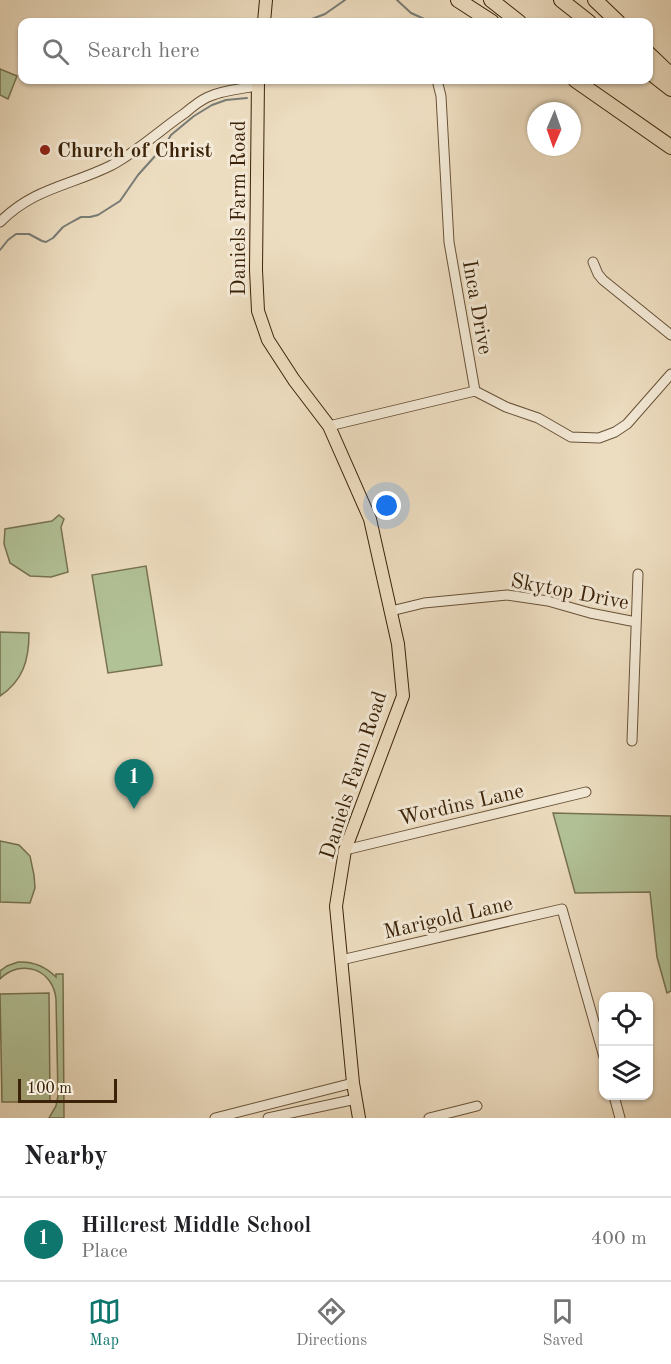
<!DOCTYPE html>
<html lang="en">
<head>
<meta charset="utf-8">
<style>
	:root { --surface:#fff; --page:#f6f6f6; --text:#202124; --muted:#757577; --line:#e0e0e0; --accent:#0f766e }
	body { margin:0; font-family:"Old Standard TT",serif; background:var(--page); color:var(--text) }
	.controls { position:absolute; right:18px; bottom:18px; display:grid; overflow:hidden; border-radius:12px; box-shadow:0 2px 4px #0004 }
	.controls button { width:54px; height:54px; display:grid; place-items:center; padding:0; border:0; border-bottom:2px solid var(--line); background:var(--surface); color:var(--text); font:30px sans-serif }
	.compass { position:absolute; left:527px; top:102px; width:54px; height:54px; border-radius:50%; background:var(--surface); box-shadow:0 2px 4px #0004; rotate:182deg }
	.scale { position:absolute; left:18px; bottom:15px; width:99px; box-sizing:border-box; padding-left:6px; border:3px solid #3b2309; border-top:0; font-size:16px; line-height:21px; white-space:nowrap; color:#3b2309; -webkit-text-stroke:4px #f3e9d6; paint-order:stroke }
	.you { position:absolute; left:387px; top:506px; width:21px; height:21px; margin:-15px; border:4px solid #fff; border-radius:50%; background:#1a73e8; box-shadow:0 0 0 9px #1a73e833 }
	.badge { display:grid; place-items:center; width:39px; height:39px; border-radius:50%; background:var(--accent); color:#fff; font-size:20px; font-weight:700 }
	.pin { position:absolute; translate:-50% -50px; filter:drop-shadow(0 2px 3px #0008) }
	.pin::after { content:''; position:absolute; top:32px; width:21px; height:18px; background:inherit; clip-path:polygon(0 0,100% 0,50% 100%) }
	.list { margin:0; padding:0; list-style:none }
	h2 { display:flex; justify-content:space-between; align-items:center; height:78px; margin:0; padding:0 24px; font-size:26px }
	h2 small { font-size:20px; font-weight:400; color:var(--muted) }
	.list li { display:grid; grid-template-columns:39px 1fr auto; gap:18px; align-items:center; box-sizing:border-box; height:84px; padding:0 24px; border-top:2px solid var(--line) }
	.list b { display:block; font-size:22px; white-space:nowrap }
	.list p { margin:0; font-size:20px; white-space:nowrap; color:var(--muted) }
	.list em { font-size:20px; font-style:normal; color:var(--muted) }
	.icon { flex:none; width:33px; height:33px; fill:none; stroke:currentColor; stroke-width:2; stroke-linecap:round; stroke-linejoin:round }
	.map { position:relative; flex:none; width:671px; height:1118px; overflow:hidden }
	.search { position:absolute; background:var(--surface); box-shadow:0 2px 4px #0004; left:18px; right:18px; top:18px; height:66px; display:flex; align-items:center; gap:15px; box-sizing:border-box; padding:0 21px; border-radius:12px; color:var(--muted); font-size:22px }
	.sheet { height:162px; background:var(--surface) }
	nav { display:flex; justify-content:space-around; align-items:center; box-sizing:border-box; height:84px; border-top:2px solid var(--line); background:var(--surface); font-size:16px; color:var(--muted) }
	nav a { display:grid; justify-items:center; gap:3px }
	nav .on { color:var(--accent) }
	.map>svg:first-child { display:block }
	.green { fill:#b2c297; stroke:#767250; stroke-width:1.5 }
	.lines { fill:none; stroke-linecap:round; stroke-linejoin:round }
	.stream { stroke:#787c76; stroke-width:2 }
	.minor-casing { stroke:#685237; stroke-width:11 }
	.major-casing { stroke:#3b2309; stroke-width:14 }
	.highway-casing { stroke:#3b2309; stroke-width:16 }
	.minor { stroke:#f3e9d6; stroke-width:9 }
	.major { stroke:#edddc0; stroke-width:12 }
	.highway { stroke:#edddc0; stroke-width:14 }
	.poi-dot { fill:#8f2418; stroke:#f3e9d6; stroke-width:2 }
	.labels { text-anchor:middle; stroke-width:6; stroke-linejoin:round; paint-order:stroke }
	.poi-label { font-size:21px; font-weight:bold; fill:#3b2309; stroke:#f3e9d6; text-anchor:start }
	.street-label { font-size:21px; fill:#3b2309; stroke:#f3e9d6 }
</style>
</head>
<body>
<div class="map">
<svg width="671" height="1118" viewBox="0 0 671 1118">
	<rect width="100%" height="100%" fill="#edddc0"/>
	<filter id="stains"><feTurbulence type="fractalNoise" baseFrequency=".00333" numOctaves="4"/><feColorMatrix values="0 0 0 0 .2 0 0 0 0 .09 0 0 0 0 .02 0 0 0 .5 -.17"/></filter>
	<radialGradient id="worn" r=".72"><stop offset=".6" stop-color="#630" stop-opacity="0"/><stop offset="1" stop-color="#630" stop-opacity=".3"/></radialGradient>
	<path class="green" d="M0,69L17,76L8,99L0,95Z
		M59,515L64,519L61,527L68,572L51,577L30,576L10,563L4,544L5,529L52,521Z
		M146,566L162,665L108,673L92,575Z
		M0,632L29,633C29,660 23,681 0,696Z
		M553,813L671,816V991L667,993L657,957L650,892L575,893Z
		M0,841L19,845L30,856L34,875L35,888L30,903L0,902Z
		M18,962C33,961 45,966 56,977V974H63L64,1118H49L56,1106L58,1096L56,999C53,969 21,958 0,979V971L7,966Z
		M49,993L50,1102H2L0,994Z"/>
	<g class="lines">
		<path class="stream" d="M397,0L411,13L431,22
			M304,22L325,14L345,0
			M265,81L267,80
			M0,250L8,240L16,234H29L42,241L46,242L53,238L63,227L70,223L81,217H90L98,215L120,201L138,175L165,145L171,135L194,116L212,105L226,100L247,98"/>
		<defs>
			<path id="minor" d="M437,80L441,96L449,242L475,391
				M0,222C34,188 69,186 110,166C137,152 160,130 185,113C192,107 199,101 208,97C223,90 240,89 257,86
				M593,262L598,274L603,280L671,335
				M475,391L506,407L538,418L571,437L599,438L615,432L627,424L671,374
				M329,426L475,391
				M391,611L424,603L507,595L548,601L590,613L636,622
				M632,741L638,574
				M345,850L586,792
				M341,960L562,909L604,1057
				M614,1096L620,1118
				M215,1118L353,1083
				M268,1118L356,1099
				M429,1118L477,1106"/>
			<path id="major" d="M264,22L266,0
				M258,80L256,270L258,311L268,340L294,380L329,426L370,519L398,644L403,696L345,850L336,906L353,1083L359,1118"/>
			<path id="highway" d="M458,0L492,22
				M491,0L519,22
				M561,0L589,22
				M595,0L618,22
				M648,53L671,75
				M648,71L671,89
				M575,80L671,147"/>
		</defs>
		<use href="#minor" class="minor-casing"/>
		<use href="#major" class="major-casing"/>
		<use href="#highway" class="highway-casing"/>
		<use href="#minor" class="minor"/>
		<use href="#major" class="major"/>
		<use href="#highway" class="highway"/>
	</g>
	<circle class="poi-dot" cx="45" cy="150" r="6"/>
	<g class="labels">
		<g class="poi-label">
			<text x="57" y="157">Church of Christ</text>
		</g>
		<g class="street-label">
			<text transform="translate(238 208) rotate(-90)" y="7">Daniels Farm Road</text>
			<text transform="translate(478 307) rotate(80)" y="7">Inca Drive</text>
			<text transform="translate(570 591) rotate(11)" y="7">Skytop Drive</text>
			<text transform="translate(353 775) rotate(-72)" y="7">Daniels Farm Road</text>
			<text transform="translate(461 804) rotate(-13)" y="7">Wordins Lane</text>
			<text transform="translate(448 917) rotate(-13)" y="7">Marigold Lane</text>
		</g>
	</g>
	<rect width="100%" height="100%" filter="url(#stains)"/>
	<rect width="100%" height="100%" fill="url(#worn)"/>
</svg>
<div class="controls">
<button><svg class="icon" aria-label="locate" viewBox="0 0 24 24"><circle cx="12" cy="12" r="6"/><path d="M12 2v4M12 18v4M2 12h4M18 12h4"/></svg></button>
<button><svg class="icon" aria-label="layers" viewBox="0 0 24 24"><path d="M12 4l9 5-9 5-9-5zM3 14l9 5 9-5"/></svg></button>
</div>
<svg class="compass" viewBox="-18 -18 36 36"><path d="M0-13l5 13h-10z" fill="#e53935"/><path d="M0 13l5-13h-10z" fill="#757577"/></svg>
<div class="scale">100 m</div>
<div class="you"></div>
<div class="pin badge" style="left:134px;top:809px">1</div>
<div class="search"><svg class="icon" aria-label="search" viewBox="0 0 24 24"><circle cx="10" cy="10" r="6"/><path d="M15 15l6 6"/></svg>Search here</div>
</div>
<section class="sheet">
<h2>Nearby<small></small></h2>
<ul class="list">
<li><span class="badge">1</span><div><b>Hillcrest Middle School</b><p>Place</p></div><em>400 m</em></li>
</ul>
</section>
<nav>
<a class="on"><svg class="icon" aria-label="map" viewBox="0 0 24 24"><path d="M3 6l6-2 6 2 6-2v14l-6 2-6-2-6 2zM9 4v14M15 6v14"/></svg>Map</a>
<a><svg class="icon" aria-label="directions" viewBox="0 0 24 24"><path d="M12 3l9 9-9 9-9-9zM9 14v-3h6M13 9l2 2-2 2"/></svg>Directions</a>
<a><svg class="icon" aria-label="saved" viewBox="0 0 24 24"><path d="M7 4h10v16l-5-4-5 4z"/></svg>Saved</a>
</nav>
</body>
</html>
